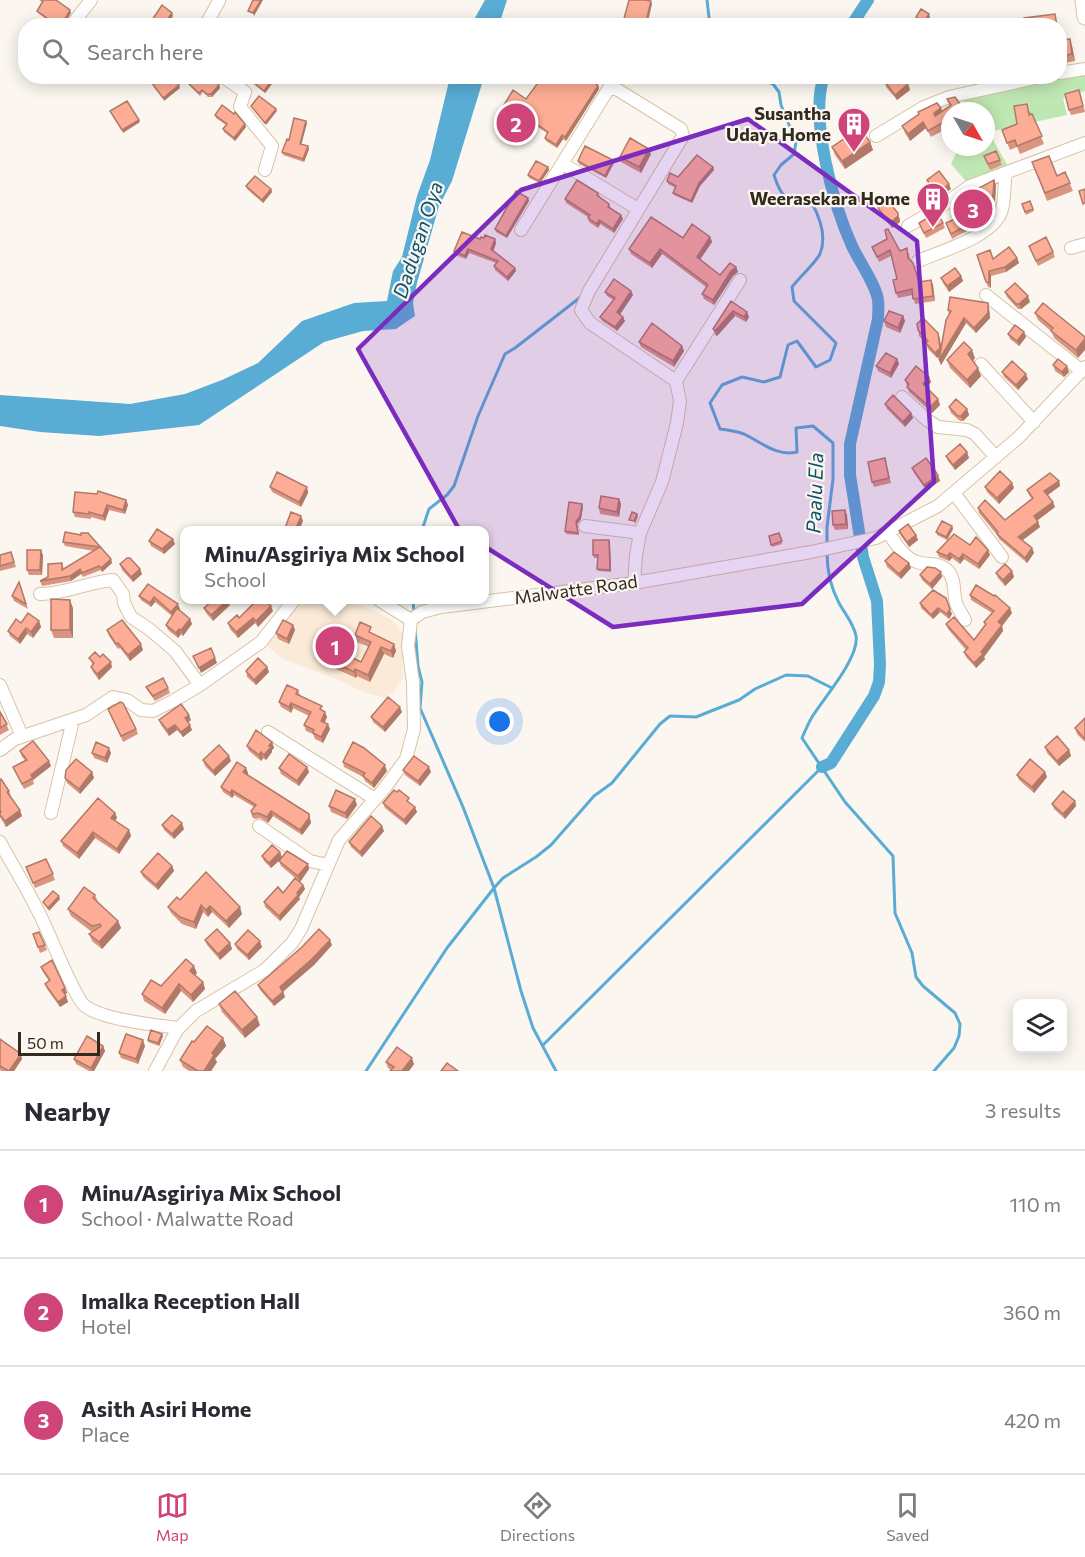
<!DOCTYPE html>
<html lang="en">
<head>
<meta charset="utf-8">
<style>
	:root { --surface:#fff; --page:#f7f7f7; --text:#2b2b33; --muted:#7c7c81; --line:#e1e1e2; --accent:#cf4479 }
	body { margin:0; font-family:Commissioner,sans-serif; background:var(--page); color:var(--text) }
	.controls { position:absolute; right:18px; bottom:18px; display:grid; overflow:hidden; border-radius:12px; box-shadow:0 3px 15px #0003 }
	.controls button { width:54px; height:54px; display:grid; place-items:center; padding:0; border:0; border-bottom:2px solid var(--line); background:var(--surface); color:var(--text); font:30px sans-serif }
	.compass { position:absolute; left:941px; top:102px; width:54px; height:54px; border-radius:50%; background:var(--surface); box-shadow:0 3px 15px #0003; rotate:129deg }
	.scale { position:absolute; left:18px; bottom:15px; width:82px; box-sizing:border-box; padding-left:6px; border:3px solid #332a1e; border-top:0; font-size:16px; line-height:21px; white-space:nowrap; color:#332a1e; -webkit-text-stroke:4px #fbf7f0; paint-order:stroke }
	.you { position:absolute; left:500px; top:722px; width:21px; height:21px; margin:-15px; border:4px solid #fff; border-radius:50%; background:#1a73e8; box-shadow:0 0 0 9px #1a73e833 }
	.badge { display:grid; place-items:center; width:39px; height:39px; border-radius:50%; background:var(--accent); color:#fff; font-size:20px; font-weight:700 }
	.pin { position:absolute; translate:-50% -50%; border:3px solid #fff; box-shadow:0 2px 6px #0006 }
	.popup { position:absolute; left:180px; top:526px; width:309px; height:78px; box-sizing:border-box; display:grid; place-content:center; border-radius:12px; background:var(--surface); filter:drop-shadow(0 2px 4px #0005); font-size:20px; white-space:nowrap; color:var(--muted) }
	.popup b { font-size:22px; color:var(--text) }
	.popup::after { content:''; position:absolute; left:50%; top:100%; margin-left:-12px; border:12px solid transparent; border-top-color:var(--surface) }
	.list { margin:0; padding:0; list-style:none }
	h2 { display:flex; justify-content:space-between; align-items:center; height:78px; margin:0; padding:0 24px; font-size:26px }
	h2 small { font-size:20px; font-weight:400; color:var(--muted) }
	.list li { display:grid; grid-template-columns:39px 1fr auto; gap:18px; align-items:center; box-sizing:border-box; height:108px; padding:0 24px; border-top:2px solid var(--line) }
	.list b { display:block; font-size:22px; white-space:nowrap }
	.list p { margin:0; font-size:20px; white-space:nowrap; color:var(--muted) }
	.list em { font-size:20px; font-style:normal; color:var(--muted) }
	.icon { flex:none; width:33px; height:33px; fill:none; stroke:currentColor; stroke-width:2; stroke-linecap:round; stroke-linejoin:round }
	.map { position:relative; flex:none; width:1085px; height:1071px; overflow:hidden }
	.search { position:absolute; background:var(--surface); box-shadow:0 3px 15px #0003; left:18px; right:18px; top:18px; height:66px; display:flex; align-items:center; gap:15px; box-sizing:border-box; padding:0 21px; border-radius:24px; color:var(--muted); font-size:22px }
	.sheet { height:402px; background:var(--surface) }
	nav { display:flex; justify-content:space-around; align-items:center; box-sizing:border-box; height:84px; border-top:2px solid var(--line); background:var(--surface); font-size:16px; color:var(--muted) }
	nav a { display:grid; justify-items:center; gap:3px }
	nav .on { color:var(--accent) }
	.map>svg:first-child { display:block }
	.education { fill:#fcead9 }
	.green { fill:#bfe7b3 }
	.water { fill:#59acd4 }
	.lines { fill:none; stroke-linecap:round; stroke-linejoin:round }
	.stream { stroke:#59acd4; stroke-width:3 }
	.canal { stroke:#59acd4; stroke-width:12 }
	.minor-casing { stroke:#d8c3a3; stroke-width:14 }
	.major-casing { stroke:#d8c3a3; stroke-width:17 }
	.minor { stroke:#fff; stroke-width:12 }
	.major { stroke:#fff; stroke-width:15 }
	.wall { fill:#da9580 }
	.shaded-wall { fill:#b17968 }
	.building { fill:#fdad95; stroke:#b17968; stroke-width:1.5 }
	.marked { fill:#7b2cbf; fill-opacity:0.2; stroke:#7b2cbf; stroke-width:4.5; stroke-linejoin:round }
	.labels { text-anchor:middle; stroke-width:4.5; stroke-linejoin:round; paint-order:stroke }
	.poi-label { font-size:18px; font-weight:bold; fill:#332a1e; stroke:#fbf7f0; text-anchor:end }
	.street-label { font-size:18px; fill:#332a1e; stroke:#fbf7f0 }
	.water-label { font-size:20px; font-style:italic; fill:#0c526d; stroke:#fbf7f0 }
</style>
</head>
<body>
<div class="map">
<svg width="1085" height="1071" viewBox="0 0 1085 1071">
	<rect width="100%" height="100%" fill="#fbf7f0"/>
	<path class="education" d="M306,600H342L374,610L393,621L402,632L403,677L394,692L385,698L366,693L338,680L283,659L268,647V641L292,611Z"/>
	<path class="green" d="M1085,69V91L1063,98L1067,115L993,131L991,136L1010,170L970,186L951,164L959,147H986V111H970L959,95L1044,77L1060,76Z"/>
	<path class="water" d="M485,0H507L499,25H471Z
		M450,77H484L452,181L439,206L417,283L413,303L415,316L396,329L363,331L324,342L199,425L99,436L40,432L0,426V395L130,404L185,394L222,380L258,363L302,321L354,303L387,301L393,271L402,257L417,196L430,160Z"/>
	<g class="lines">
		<path class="stream" d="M707,0L710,26
			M864,0L867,1
			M754,76L773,84L779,92L781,105L796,142L794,154L781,165L774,175C782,200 786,201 812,203C820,218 827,237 820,254C816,262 799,278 792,287L794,301L836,343L830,360L816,367L797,341L788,345L780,377L764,382L742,377L722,385L710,403L720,429C728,430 736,431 744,434C761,442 777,457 797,452L796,428L813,426L833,443V479L827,527V544
			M422,530L429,509L447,495L454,486L478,416L505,354L515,348L582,296
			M827,553C827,570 831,588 839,603C845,614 854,624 856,636C860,657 823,699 812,717C808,724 805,731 802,738L845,802L893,856L895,913L912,953L916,977L923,986L955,1013L960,1024L959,1036L954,1048L934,1071
			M413,600L414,613
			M415,628L418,666L422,682L420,708L463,807L494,888L521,991L533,1028L556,1071
			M543,1045L822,767
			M366,1071L447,948L494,888L503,878L536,857L551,845L594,796L612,783L660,724L670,716L696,717L739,700L755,689L786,675L808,676L832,688"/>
		<path class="canal" d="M851,26L868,0
			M822,767L831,763L874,696L879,682L880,664L877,601L863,557L850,475V444L878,319C878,313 879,306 878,300C876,285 859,261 852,246C834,206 809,119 824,76"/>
		<defs>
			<path id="minor" d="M71,26L91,0
				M205,26L219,1L218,0
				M1060,73L1085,69
				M222,76L245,92L240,107L272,146L265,170
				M876,136L924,107L949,97L1044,76
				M563,164L638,209
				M908,226L939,208L970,186L1085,143
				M521,230L609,88L618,90L681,129L683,136L589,291L581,310L590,323L676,381
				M1071,248L1085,244
				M918,261C941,251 996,236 1002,209C1005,199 1004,184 1006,173
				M986,295L1082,371
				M981,364L1034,422
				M902,397L927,420L938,427L967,430L975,434L996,457
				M954,493L1002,557
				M585,526L640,533
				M888,532C895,543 904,558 917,562C928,566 938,561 948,571C956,580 953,593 956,603C958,609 962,614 965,620
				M634,583L636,555L640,533L662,482L677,423L680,401L676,381L740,280
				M40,594C66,594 88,582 113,580L123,594L124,603L131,617L149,629L175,651L200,685
				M379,600L411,620
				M0,685L22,736
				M268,732L375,799
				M0,750L15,739L86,715L113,697L127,700L141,710L153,711L173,701L200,685L261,642L294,600
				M51,813L73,720
				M259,826L310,861L328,865
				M0,842C13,866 28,890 40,915C49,932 74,997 85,1006C103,1020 156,1025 179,1028
				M155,1071L177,1030L196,1011L265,970L292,943L301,929L339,840L384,789L406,759L414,729L413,683L408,646L411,620L422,612L441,607L634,583L811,552L876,538L938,506L1019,437L1085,367"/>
			<path id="major" d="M1083,0L1085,17"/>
		</defs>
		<use href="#minor" class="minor-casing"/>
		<use href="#major" class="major-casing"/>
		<use href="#minor" class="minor"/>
		<use href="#major" class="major"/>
	</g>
	<path class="wall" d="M39,0H56L71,13L63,26H47L50,22L38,13L37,11L42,2Z
		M916,17H930L925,25L917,20Z
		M1059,35L1060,40L1072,46L1075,61L1059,64Z
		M245,76H278L265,93L246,78Z
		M600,77L597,81L599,89L566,141L563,139L557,148L546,141L545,138L547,133L516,113L511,119L502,113L501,110L526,99Z
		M885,82L908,84L910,90L897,100L886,87Z
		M189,84L219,85L220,88L212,97H208L203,92L200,96L190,86Z
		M1079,90L1085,112L1071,115L1069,110Z
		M955,97L950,111V127L931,137L926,128L910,141L905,133L902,126L941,108L942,112L950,106L947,99Z
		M1030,111L1031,114H1032L1044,144L1020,154L1017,147L1010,150L1002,130L1017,124Z
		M215,115L245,124L246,127L235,141L224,132L223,129L226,125L216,118Z
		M307,123L301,144L309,149L304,162L283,155L282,152L289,140Z
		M870,142L873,150L845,169L835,155L832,147Z
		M996,151L1002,165L990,170L984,156Z
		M651,154L641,173L621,162L620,157Z
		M578,161L614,163L606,178L579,164Z
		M1032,162L1057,176L1065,172L1073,191L1047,201Z
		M548,167L549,170L540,183L529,178L528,175Z
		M713,167L714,170L700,186L692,203L674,195L673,193L676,188L668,184L667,181Z
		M927,180L951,189L938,198L929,185Z
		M994,180L996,185L995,201L984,207L986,213L975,218L978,225L952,239L946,223L964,215L957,201L980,190Z
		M246,186L271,189L272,192L263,203L247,189Z
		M598,193L600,197L609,204L611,208L621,215L623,219L614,233L600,224L598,228L589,222L588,218V217L566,203L565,199Z
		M528,198L529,201L507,238L496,232L495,229Z
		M1030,201L1034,211L1026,215L1022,204Z
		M878,208L900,218V222L892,228L880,214Z
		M919,223H943L945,228L926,238Z
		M710,237L712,242L700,260L720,275L736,267L738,272L733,276L714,305L704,299L702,294L706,287L662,254L652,268L631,254L629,249L683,238Z
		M484,238L495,239L496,243L493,251L516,271L508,281L495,270L494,266L496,263L469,253L466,259L455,255L454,251Z
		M1029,246L1053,252L1055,257L1038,266Z
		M872,247L909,253L910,260L919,282L931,280L933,285L935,301L915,304L913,295L898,298L896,293L897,279L891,256L879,262Z
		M977,255L993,259L1017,258L1019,263L1006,272L991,276V288L988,287Z
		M961,276L963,281L949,292L943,283L941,278Z
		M605,292L633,295L620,314L625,321L617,331L602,321L600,317L613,300L607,296Z
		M1005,292L1030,302L1021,309H1018L1007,297Z
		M731,301L747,312L749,317L746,322L735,316L717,336L715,335L713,329Z
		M988,303L989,308L990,318L976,333L966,323L941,365L939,360L940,356L937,358L928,349L926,343L919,336L918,330L938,333L941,347L949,315L948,310Z
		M1035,313L1085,337L1078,358L1054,338L1052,332L1038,320Z
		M903,316L905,321L900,333L886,327L884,321Z
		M1024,332L1026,337L1019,346L1010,339L1008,334Z
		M639,342L682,346L684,351L674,367L641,347Z
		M975,358L973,361L978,368L981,376L970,388L950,368L947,360Z
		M897,359L899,364L891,378L878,371L876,366Z
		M1053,365L1069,372L1064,377L1055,371Z
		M1002,372L1028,379L1018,390L1004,377Z
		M929,377L931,382L926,388L938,399L940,405L932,413L909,392L905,380Z
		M885,404L911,413L913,418L905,427L887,409Z
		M949,407L967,409L969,415L963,421H960L951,413Z
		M967,452L969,458L955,470L948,461L946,456Z
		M885,458L891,483L874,487L872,482Z
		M912,468L938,475L940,481L926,490L914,473Z
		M1059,481L1060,486L1048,495L1055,507L1037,521L1040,527L1023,540L1032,548L1034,553L1027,563L999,539L997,535L979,513L978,508L1005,520L1032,499L1029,495L1027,490Z
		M1012,483L1014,488L999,504L987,492L985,487Z
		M270,487H307L308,493L301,507L272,492Z
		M619,499L621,504L619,517L600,514L599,508Z
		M126,500L128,505L125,514L109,510L105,521L91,517V519L75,517L73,512Z
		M582,504L583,507L581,519L577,524L579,535L566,534L565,531Z
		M847,515L848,529L835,530L833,525Z
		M952,526L953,529L947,540L937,535L936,532Z
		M899,531L916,535L918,540L909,547L901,536Z
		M88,533L111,559L112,563L102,572L101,570L83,577L81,574L71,581L42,586L40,581L48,577L62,563L64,569L94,551L65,546L63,542L81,535Z
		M779,533L782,544L772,547L769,536Z
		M609,540L610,542L611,572L598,571L597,569L598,558H594L593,555Z
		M149,541L175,544L164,554L151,546Z
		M970,545L990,555L979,569L964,559L960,564L952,558L949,561L939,557L937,552Z
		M11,552L16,567L0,571V555Z
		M43,555L42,575H29L27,570Z
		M885,561L909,563L911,568L901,579L887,567Z
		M120,564L140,569L142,574L133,582L122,570Z
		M1012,571L1014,577L1005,586L998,578L996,573Z
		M920,575L942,577L932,589L922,580Z
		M19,582L28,609L14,601L12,596Z
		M148,584L180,609L179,610L190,619L192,624L183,636L181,634L178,638L168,630L166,625L172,616L155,602L151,607L141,600L139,596Z
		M933,590L952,614L949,619L940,612L933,619L921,608L920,603Z
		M970,595L1012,613L1002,626L1003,631L984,657L985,659L976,668L966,657L964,652L966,650L948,629L946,624L974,640L985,625L984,622L992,613L971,600Z
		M230,605L213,621L206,613L204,608Z
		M73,608V638H54L51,630Z
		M273,611L258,627L255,623L238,638L230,629L228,623Z
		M39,621L41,627L33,638L27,634L20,644L10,636L8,631L21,623Z
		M293,625L295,630L289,644L278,639L276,633Z
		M107,630L143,650L130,661L120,648L118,649L109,636Z
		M373,634L394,644L396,651L393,658L384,654L370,682L357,676L356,678L334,668L332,661L361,662L369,647L357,642L355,635Z
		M89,658L112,667L99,680L93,672L91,667L93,665Z
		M267,667L269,672L256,685L247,677L246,671Z
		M146,687L168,688L170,693L155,701L148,691Z
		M298,690L300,695L324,711L327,717L325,722L330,729L323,743L315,739L313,734L306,731L304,725L309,716L293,708L291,713L281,707L279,702Z
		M108,709L136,729L138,734L123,742Z
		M0,712L9,730L0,735Z
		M402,712L385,732L373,722L371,717Z
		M1085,718V742L1077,734L1075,728Z
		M159,720H191L188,722L192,730L183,737L177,730L169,736L161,725Z
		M272,742L274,748L272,750V752L266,760L263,758L261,761L249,751L247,746Z
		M1045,747L1069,750L1071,756L1059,766L1047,753Z
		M20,751L51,766L33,780L34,784L24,789L13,767L25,760L22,757Z
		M92,753H111L107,763L94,758Z
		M203,760L231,761L215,776L205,766Z
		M343,762L387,771L374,788L365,781L363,777L344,767Z
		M307,767L309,772L299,786L281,774L279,768Z
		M246,768L248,773L247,775L309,814L311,823L302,835L273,816L268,823L260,818L255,819L252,817L251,811L254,807L234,795L232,798L223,792L221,787Z
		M403,770L431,772L420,786L405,775Z
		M92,772L94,778L80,794L67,783L65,778Z
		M1045,772L1047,777L1034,793L1019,780L1017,775Z
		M0,780L9,791L11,796L10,797L22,816L6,827L0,817Z
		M1075,801L1076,806L1065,819L1054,809L1052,804Z
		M383,803L411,804L417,812L406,825L385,808Z
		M357,805L347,819L331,812L329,806Z
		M115,813L117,818L115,821L129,830L131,836L119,854L95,838L79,859L63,846L61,841Z
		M162,825L184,829L174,839L164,830Z
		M384,831L362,857L351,847L349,842Z
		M280,852L282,858L271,868L264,861L262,856Z
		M46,859L55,880L35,888L26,867Z
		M279,861L308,864L309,869L300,882L281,866Z
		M172,866L174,871L158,890L143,877L141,872Z
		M303,885L305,889L299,897L300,899L280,921L265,907L264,902L283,893Z
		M95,895L98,902L118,921L121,928L102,949L92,941L89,934L92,932L71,916L68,909Z
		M180,900L242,914L229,928L212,912L208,917L203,912L196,929L182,924L171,913L168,907Z
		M39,932L47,950L40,953L33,934Z
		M205,940L230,943L232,949L220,960L207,945Z
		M235,944L262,947L249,960L237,949Z
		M332,945L314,965L283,992L285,997L274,1006L260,990L258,985Z
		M41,967L65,988L67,993L65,995L68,1002L60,1007L47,989L45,984L49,981L43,972Z
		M197,973L195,975L203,982L205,989L193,1002L181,991L165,1014L144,1001L142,994Z
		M219,1004L260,1025L245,1038L222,1012Z
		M163,1036L159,1046L148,1042V1040Z
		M223,1038L226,1046L215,1059L217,1062L211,1071H189L183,1067L180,1060L194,1042Z
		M0,1039L22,1059L14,1071H2L0,1070Z
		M103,1046L105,1051L94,1071H89L76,1064L74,1059Z
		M145,1046L138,1064L121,1058L119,1053Z
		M386,1062L414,1064L409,1071H390L391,1070L388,1068Z"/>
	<path class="shaded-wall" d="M261,0H263L254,16L253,13Z
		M651,1L652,4L647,26H645Z
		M70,10L71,13L63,26H61Z
		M172,13L173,16L166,26H163Z
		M929,14L930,17L925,25L924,22Z
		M1070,39L1072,46L1075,61L1072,54Z
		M275,76H278L265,93L264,91Z
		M908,84L910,90L897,100L895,95Z
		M179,85L180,88L164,101L163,98Z
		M219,85L220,88L212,97L211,94Z
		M598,86L599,89L566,141L565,137Z
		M941,108L943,115L936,120L934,113Z
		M276,109L277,111L266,125L265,123Z
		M515,109L516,113L511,119L510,116Z
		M139,120L140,122L123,133L122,130Z
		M306,121L307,123L301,146L300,144Z
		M923,122L926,128L910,141L908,134Z
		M245,124L246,127L235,141L234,138Z
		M562,135L563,139L557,148L556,145Z
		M870,142L873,150L845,169L842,161Z
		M308,146L309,149L304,162L303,159Z
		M649,149L651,154L641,173L639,167Z
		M613,160L614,163L606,178L605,176Z
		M548,167L549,170L540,183L539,181Z
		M713,167L714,170L700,186L692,203L691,201L699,183Z
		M994,180L996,185L995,201L993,196Z
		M949,184L951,189L938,198L936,193Z
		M271,189L272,192L263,203L262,200Z
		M528,198L529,201L507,238L506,236Z
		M898,213L900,222L892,228L890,223Z
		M621,215L623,219L614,233L613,229Z
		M599,220L600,224L598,228L597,224Z
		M710,237L712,242L698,262L697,257Z
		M495,239L496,243L493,253L491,249Z
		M468,249L469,253L466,259L465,256Z
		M660,249L662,254L652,268L650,263Z
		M1017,258L1019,263L1006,272L1005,267Z
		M736,267L738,272L733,276L714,305L713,300L731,271Z
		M515,268L516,271L508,281L507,277Z
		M989,271L991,276V288L989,283Z
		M961,276L963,281L949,292L947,286Z
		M931,280L933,285L935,301L933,296Z
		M631,291L633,295L619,316L617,312Z
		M1028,296L1030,302L1021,309L1019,304Z
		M988,303L989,308L990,318L976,333L974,328Z
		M733,311L735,316L717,336L715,331Z
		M747,312L749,317L746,322L744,317Z
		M903,316L905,321L900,333L898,328Z
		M623,317L625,321L617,331L615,327Z
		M964,318L966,323L941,365L939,360Z
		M1024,332L1026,337L1019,346L1017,341Z
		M938,333L940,339L942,353L937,358L935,353Z
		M1085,339V350L1078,358L1076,350Z
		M682,346L684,351L674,367L673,361Z
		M972,350L975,358L971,362L968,354Z
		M897,359L899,364L891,378L890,373Z
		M1067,366L1069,372L1064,377L1062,372Z
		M978,368L981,376L970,388L967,380Z
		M1026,374L1028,379L1018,390L1016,385Z
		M929,377L931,382L925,390L923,384Z
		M938,399L940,405L932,413L930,407Z
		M967,409L969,415L963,421L961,416Z
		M911,413L913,418L905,427L903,422Z
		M967,452L969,458L955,470L953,465Z
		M938,475L940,481L926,490L924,485Z
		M1059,481L1060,486L1046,496L1044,491Z
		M1012,483L1014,488L999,504L997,498Z
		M307,487L308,493L301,507L299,502Z
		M619,499L621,504L619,517L617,512Z
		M126,500L128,505L125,514L123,510Z
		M1053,502L1055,507L1035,522L1034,516Z
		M582,504L583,507L581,519L577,524L579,535L576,522Z
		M107,505L109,510L105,521L103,516Z
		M845,510L847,515L848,529L846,524Z
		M637,514L638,516L635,524L634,521Z
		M301,516L303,521L299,531H295Z
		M1038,522L1040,527L1020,542L1018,537Z
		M952,526L953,529L947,540L946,537Z
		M916,535L918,540L909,547L907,542Z
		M173,539L175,544L164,554L162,549Z
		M609,540L610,542L611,572L610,570Z
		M1032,548L1034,553L1027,563L1025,558Z
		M41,550L43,555L42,575L40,570Z
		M988,550L990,555L979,569L978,564Z
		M950,553L952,558L949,561L947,556Z
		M963,554L964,559L960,564L959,559Z
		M111,559L112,563L102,572L101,568Z
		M909,563L911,568L901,579L899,574Z
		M80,569L81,574L71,581L70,576Z
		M140,569L142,574L133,582L131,577Z
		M1012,571L1014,577L1005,586L1003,580Z
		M941,572L942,577L932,589L930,584Z
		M154,597L155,602L151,607L150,603Z
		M70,600L73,608V638L70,630Z
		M228,600L230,605L213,621L211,615Z
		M178,604L180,609L173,617L171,612Z
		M271,606L273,611L258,627L256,621Z
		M938,608L940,612L933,619L931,615Z
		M1010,608L1012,613L1002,626L1003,631L984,657L985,659L976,668L974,663L981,652L998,622Z
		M950,609L952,614L949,619L947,614Z
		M253,618L255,623L238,638L236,632Z
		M190,619L192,624L183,636L181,630Z
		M39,621L41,627L33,638L31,632Z
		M293,625L295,630L289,644L287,639Z
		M26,628L27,634L20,644L18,639Z
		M179,629L181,634L178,638L176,633Z
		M141,644L143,650L130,661L128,655Z
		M394,644L396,651L393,658L391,651Z
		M381,647L384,654L370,682L368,675Z
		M215,658L217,663L201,673L199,668Z
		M111,662L112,667L99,680L97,674Z
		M267,667L269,672L256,685L254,680Z
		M355,669L357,676L356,678L354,672Z
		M291,703L293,708L291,713L289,707Z
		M400,707L402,712L385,732L383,727Z
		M325,712L327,717L323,726L321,721Z
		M189,715L191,720L187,723L185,718Z
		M328,724L330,729L323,743L321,737Z
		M175,725L177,730L169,736L167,730Z
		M190,725L192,730L183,737L181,732Z
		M272,742L274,748L272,750V752L266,760L264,755Z
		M109,748L111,753L107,763L105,758Z
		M1069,750L1071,756L1059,766L1057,761Z
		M261,752L263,758L261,761L259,755Z
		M229,756L231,761L215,776L213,771Z
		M49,761L51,766L33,780L31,775Z
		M385,765L387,771L374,788L372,783Z
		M307,767L309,772L299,786L297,781Z
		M429,767L431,772L420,786L418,781Z
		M246,768L248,773L245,778L243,772Z
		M92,772L94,778L80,794L79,789Z
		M1045,772L1047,777L1034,793L1032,787Z
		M232,790L234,795L232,798L230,793Z
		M355,799L357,805L347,819L345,813Z
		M1075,801L1076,806L1065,819L1063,814Z
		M415,807L417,812L406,825L404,820Z
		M20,810L22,816L6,827L5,821Z
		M271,811L273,816L268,823L267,817Z
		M115,813L117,818L113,823L111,818Z
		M309,814L311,823L302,835L300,830Z
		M182,823L184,829L174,839L172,834Z
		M382,826L384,831L362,857L360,852Z
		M129,830L131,836L119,854L117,849Z
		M93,832L95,838L79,859L77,853Z
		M280,852L282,858L271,868L269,863Z
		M308,864L309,869L300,882L298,876Z
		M172,866L174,871L158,890L156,885Z
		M303,885L305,889L299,897L300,899L280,921L279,916Z
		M59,896L60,899L49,911L48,908Z
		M201,905L203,912L196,929L194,922Z
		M210,906L212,912L208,917L206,910Z
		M240,907L242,914L229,928L226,921Z
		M118,921L121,928L102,949L99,942Z
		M330,940L332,945L314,965L281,993L280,987Z
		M260,941L262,947L249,960L247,955Z
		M230,943L232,949L220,960L218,954Z
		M194,966L197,973L193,978L190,971Z
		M203,982L205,989L193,1002L191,995Z
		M179,984L181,991L165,1014L162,1008Z
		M65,988L67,993L63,995L62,990Z
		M283,992L285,997L274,1006L272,1001Z
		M66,996L68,1002L60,1007L58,1002Z
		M257,1017L260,1025L245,1038L242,1030Z
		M162,1034L163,1036L159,1046L158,1043Z
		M223,1038L226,1046L215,1059L217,1062L211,1071H204L212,1053Z
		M143,1040L145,1046L138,1064L136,1059Z
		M103,1046L105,1051L94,1071H92L91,1068Z
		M21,1054L22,1059L14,1071H9Z
		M412,1058L414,1064L409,1071H402Z"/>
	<path class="building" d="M42,0H56L70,10L61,26H47L51,21L37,11L43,1Z
		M253,0H261L253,13L248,11Z
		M629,0H645L651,1L645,26H622Z
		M162,5L172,13L163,26H148Z
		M921,9L929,14L924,22L916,17Z
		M1055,14L1057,26H1025L1024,18Z
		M1070,39L1072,54L1059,56V40Z
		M150,76H173L179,85L163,98L148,78Z
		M195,76H210L219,85L211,94H207L202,90L199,93L189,84Z
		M246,76H275L264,91Z
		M543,76H596L594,79L597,81L595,83L598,86L565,137L562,135L556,145L545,138L548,132L515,109L510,116L501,110L513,90L526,99Z
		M891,76H902L908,84L895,95L885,82Z
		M1079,90L1083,106L1069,110L1065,94Z
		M259,96L276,109L265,123L251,106Z
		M955,97L965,111H950V121L949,119L928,131L923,122L908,134L902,126L919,114L918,112L937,103L941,108L934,113L935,116L951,105L947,99Z
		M127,101L139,120L122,130L110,111Z
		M1027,104L1029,115L1032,114L1042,136L1017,146L1015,140L1007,143L1002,130L1017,124L1014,106Z
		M222,105L234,114L235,112L245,124L234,138L223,129L227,124L215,115Z
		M294,118L306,121L300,144L308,146L303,159L282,152L287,139L289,140Z
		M860,128L870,142L842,161L832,147Z
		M630,138L649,149L639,167L620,157Z
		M585,146L613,160L605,176L578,161Z
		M996,151L1000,160L988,164L984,156Z
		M697,155L713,167L699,183L691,201L673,193L676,186L667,181L670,173L678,177Z
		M1049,156L1057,176L1065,172L1070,183L1045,193L1032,162Z
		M536,161L548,167L539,181L528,175Z
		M939,171L949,184L936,193L927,180Z
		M255,176L271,189L262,200L246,186Z
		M577,180L598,193L597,195L609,204L608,207L621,215L613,229L599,220L597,224L588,218L590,215L565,199Z
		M994,180L993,196L982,202L984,208L973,213L976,220L951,234L946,223L964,215L957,201L980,190L979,188Z
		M1085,189V203L1083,204L1079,191Z
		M516,191L528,198L506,236L495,229Z
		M888,201L898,213V216L890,223L878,208Z
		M1030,201L1033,209L1025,212L1022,204Z
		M937,212L943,223L924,233L919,223Z
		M651,217L683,238L692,224L710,237L697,257L720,275L730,263L736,267L731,271L713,300L702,294L708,285L660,249L650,263L629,249Z
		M888,229L900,251L907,248L908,258L913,263L919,282L931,280L933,296L913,299L912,289L896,293L893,280L897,279L890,250L877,257L872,247L887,239L885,230Z
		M462,232L480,239L481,237L484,238L485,235L495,239L491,249L515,268L507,277L494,266L498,261L468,249L465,256L454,251Z
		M1046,237L1053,252L1036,261L1029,246Z
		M1009,247L1017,258L1005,267L989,271V283L986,282L977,255L990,250L993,259Z
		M955,268L961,276L947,286L941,278Z
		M614,279L631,291L617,312L623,317L615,327L600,317L615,298L605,292Z
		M1015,283L1028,296L1019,304H1016L1005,292Z
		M950,297L988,303V313L974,328L964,318L939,360L946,320L951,311L948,310Z
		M731,301L747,312L744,317L733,311L715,331L713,329Z
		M1043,303L1085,337V339L1076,350L1051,331L1053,328L1035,313Z
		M889,311L903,316L898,328L884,321Z
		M923,318L938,333L940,348L935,353L926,343L928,341L918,330L917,324Z
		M652,323L682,346L673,361L639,342Z
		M1015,325L1024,332L1017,341L1008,334Z
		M964,342L972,350L968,354L978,368L967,380L947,360Z
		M886,353L897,359L890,373L876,366Z
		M1058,359L1067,366L1062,372L1053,365Z
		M1012,361L1026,374L1016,385L1002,372Z
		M916,366L929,377L923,384L938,399L930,407L907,387L909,384L905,380Z
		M893,395L911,413L903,422L885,404Z
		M956,399L967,409L961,416H958L949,407Z
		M960,444L967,452L953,465L946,456Z
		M885,458L889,478L872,482L868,462Z
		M926,458L938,475L924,485L912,468Z
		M1000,471L1012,483L997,498L985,487Z
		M277,472L307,487L299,502L270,487Z
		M1050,473L1059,481L1044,491L1053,502L1034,516L1038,522L1018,537L1032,548L1025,558L997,534L998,532L978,508L985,500L1005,520L1033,498L1027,490Z
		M98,491L126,500L123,510L107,505L103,516L89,512V514L73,512L75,492L97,494Z
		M601,496L619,499L617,512L599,508Z
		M569,502L582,504L580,516L576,522L578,533L565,531Z
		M845,510L846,524L833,525L832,511Z
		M291,512L301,516L295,531L285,528Z
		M632,512L637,514L634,521L629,520Z
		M942,521L952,526L946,537L936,532Z
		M908,524L916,535L907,542L899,531Z
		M157,529L173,539L162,549L149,541Z
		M65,532L81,535V533H88L111,559L101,568L99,566L82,573L80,569L70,576L40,581L48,577V564L62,563V570L100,547L63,542Z
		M779,533L782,541L771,545L769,536Z
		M954,534L970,545L976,537L988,550L978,564L963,554L959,559L950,553L947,556L937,552Z
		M593,540H609L610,570L597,569L598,555H593Z
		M27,550H41L40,570H27Z
		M11,552L14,562L0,566V555Z
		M894,552L909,563L899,574L885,561Z
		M127,558H130L140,569L131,577L120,564Z
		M1005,564L1012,571L1003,580L996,573Z
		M927,567L935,568L941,572L930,584L920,575Z
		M19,582L26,604L12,596Z
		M148,584L178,604L171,612L154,597L150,603L139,596Z
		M976,585L994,596L995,595L1010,608L998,622L1002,625L981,652L983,654L974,663L964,652L968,648L946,624L954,617L974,640L986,624L984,622L994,611L970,595Z
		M933,590L946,598L950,609L947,614L938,608L931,615L920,603Z
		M51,599L70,600V630H51Z
		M213,600H228L211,615L204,608Z
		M257,600H264L271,606L256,621L253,618L236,632L228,623L237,615L239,618Z
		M177,608L190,619L181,630L179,629L176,633L166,625Z
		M28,613L39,621L31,632L26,628L18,639L8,631L16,619L21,623Z
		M122,620L141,644L128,655L118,643L116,644L107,630Z
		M283,620L293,625L287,639L276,633Z
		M360,622L371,627L369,632L394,644L391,651L381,647L368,675L355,669L354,672L332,661L337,650L361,662L371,642L355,635Z
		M211,648L215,658L199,668L193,656Z
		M95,652L100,657L103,654L111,662L97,674L91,667L94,663L89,658Z
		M258,658L267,667L254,680L246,671Z
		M163,678L168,688L153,696L146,687Z
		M287,685L298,690L296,694L322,706L320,709L325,712L321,721L328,724L321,737L313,733L314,730L304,725L311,712L291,703L289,707L279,702Z
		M388,697L400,707L383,727L371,717Z
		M120,702L123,703L136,729L121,736L108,709Z
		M181,704L189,715L185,718L190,725L181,732L175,725L167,730L159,720Z
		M0,712L7,724L0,728Z
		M1085,718V739L1075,728Z
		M256,730L272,742L269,746L271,747L264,755L261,752L259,755L247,746Z
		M1057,736L1069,750L1057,761L1045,747Z
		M33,741L49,761L31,775L33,778L22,784L13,767L27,760L20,751Z
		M96,742L109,748L105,758L92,753Z
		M353,742L364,748L385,765L372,783L363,776L365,773L343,762Z
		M219,745L229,756L213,771L203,760Z
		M289,754L307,767L297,781L279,768Z
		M414,756L429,767L418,781L403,770Z
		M76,759L92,772L79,789L65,778L66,770Z
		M1030,759L1045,772L1032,787L1017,775Z
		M237,762L246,768L243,772L309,814V818L300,830L271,811L267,817L258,813L253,814L251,811L256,805L232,790L230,793L221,787Z
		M1,779L9,791L7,792L20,810L5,821L0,815V813L1,812L0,810V780Z
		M336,790L355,799L345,813L329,806Z
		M394,790L397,792L399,790L409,798L407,801L415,807L404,820L383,803Z
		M1063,791L1075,801L1063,814L1052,804Z
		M98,798L115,813L111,818L129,830L117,849L93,832L77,853L61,841Z
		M172,815L182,823L172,834L162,825Z
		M371,816L382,826L360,852L349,842Z
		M272,845L280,852L269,863L262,856Z
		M287,851L308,864L298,876L279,861Z
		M158,853L172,866L156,885L141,872Z
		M46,859L53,874L33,883L26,867Z
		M206,872L240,907L226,921L210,906L206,910L201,905L194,922L180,917L168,907L177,897L180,900Z
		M295,878L303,885L297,893L298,895L279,916L264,902L278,887L283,893Z
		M84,887L95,895L93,898L118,921L99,942L89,934L101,926L100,924L92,926L68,909Z
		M53,891L59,896L48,908L43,902Z
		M217,929L230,943L218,954L205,940Z
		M319,929L330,940L312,959L280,987L283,992L272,1001L258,985L302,947Z
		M248,930L260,941L247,955L235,944Z
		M39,932L45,945L38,947L33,934Z
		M186,959L194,966L190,971L203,982L191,995L179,984L162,1008L142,994L151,980L161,986Z
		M52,960L65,988L62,990L66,996L58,1002L45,984L50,980L41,967Z
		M235,991L257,1017L242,1030L219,1004Z
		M207,1026L223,1038L212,1053L214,1055L204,1071H198L180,1060L192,1041L194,1042Z
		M151,1030L162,1034L158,1043L148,1040Z
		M126,1034L143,1040L136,1059L119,1053Z
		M87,1036L103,1046L91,1068L74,1059Z
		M0,1039L21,1054L9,1071L0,1066Z
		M397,1047L412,1058L402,1071H390L394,1067L386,1062Z
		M447,1063L458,1071H441Z"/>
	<path class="marked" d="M748,119L917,241L934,482L802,604L613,627L460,531L358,349L521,190Z"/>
	<defs>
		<symbol id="building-pin" viewBox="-11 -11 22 30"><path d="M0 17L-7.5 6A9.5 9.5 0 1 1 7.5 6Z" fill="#cf4479" stroke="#fbf7f0"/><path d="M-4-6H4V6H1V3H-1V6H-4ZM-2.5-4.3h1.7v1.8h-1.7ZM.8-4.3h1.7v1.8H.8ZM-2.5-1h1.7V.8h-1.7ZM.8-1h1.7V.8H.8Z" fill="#fff"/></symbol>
	</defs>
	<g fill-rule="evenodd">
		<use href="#building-pin" x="835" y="105" width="38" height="52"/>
		<use href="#building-pin" x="914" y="180" width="38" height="52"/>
	</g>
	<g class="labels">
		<g class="poi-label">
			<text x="831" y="120">Susantha<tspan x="831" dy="21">Udaya Home</tspan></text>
			<text x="910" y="205">Weerasekara Home</text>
		</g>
		<g class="street-label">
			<text transform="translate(576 590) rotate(-8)" y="6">Malwatte Road</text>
		</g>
		<g class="water-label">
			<text transform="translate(418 240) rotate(-72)" y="7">Dadugan Oya</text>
			<text transform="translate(815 493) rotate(-88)" y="7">Paalu Ela</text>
		</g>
	</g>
</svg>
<div class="controls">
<button><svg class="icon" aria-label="layers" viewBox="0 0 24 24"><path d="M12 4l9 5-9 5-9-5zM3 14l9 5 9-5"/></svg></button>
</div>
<svg class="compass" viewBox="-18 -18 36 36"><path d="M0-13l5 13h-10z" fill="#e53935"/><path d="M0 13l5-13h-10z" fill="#7c7c81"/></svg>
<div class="scale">50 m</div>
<div class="you"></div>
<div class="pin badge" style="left:335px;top:646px">1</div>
<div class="popup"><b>Minu/Asgiriya Mix School</b>School</div>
<div class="pin badge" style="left:516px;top:123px">2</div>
<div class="pin badge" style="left:973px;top:209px">3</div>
<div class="search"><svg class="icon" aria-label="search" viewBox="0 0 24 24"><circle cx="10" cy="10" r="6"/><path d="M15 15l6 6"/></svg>Search here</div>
</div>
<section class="sheet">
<h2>Nearby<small>3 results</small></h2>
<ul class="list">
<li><span class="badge">1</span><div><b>Minu/Asgiriya Mix School</b><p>School · Malwatte Road</p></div><em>110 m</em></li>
<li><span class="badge">2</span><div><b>Imalka Reception Hall</b><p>Hotel</p></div><em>360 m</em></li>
<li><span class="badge">3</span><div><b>Asith Asiri Home</b><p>Place</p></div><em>420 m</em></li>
</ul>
</section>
<nav>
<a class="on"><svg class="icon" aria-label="map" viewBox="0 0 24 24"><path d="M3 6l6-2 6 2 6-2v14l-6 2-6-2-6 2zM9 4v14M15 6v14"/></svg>Map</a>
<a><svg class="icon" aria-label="directions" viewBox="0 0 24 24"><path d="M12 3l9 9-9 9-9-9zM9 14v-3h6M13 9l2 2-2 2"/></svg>Directions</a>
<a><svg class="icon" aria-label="saved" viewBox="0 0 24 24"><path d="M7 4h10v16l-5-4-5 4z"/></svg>Saved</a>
</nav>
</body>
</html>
